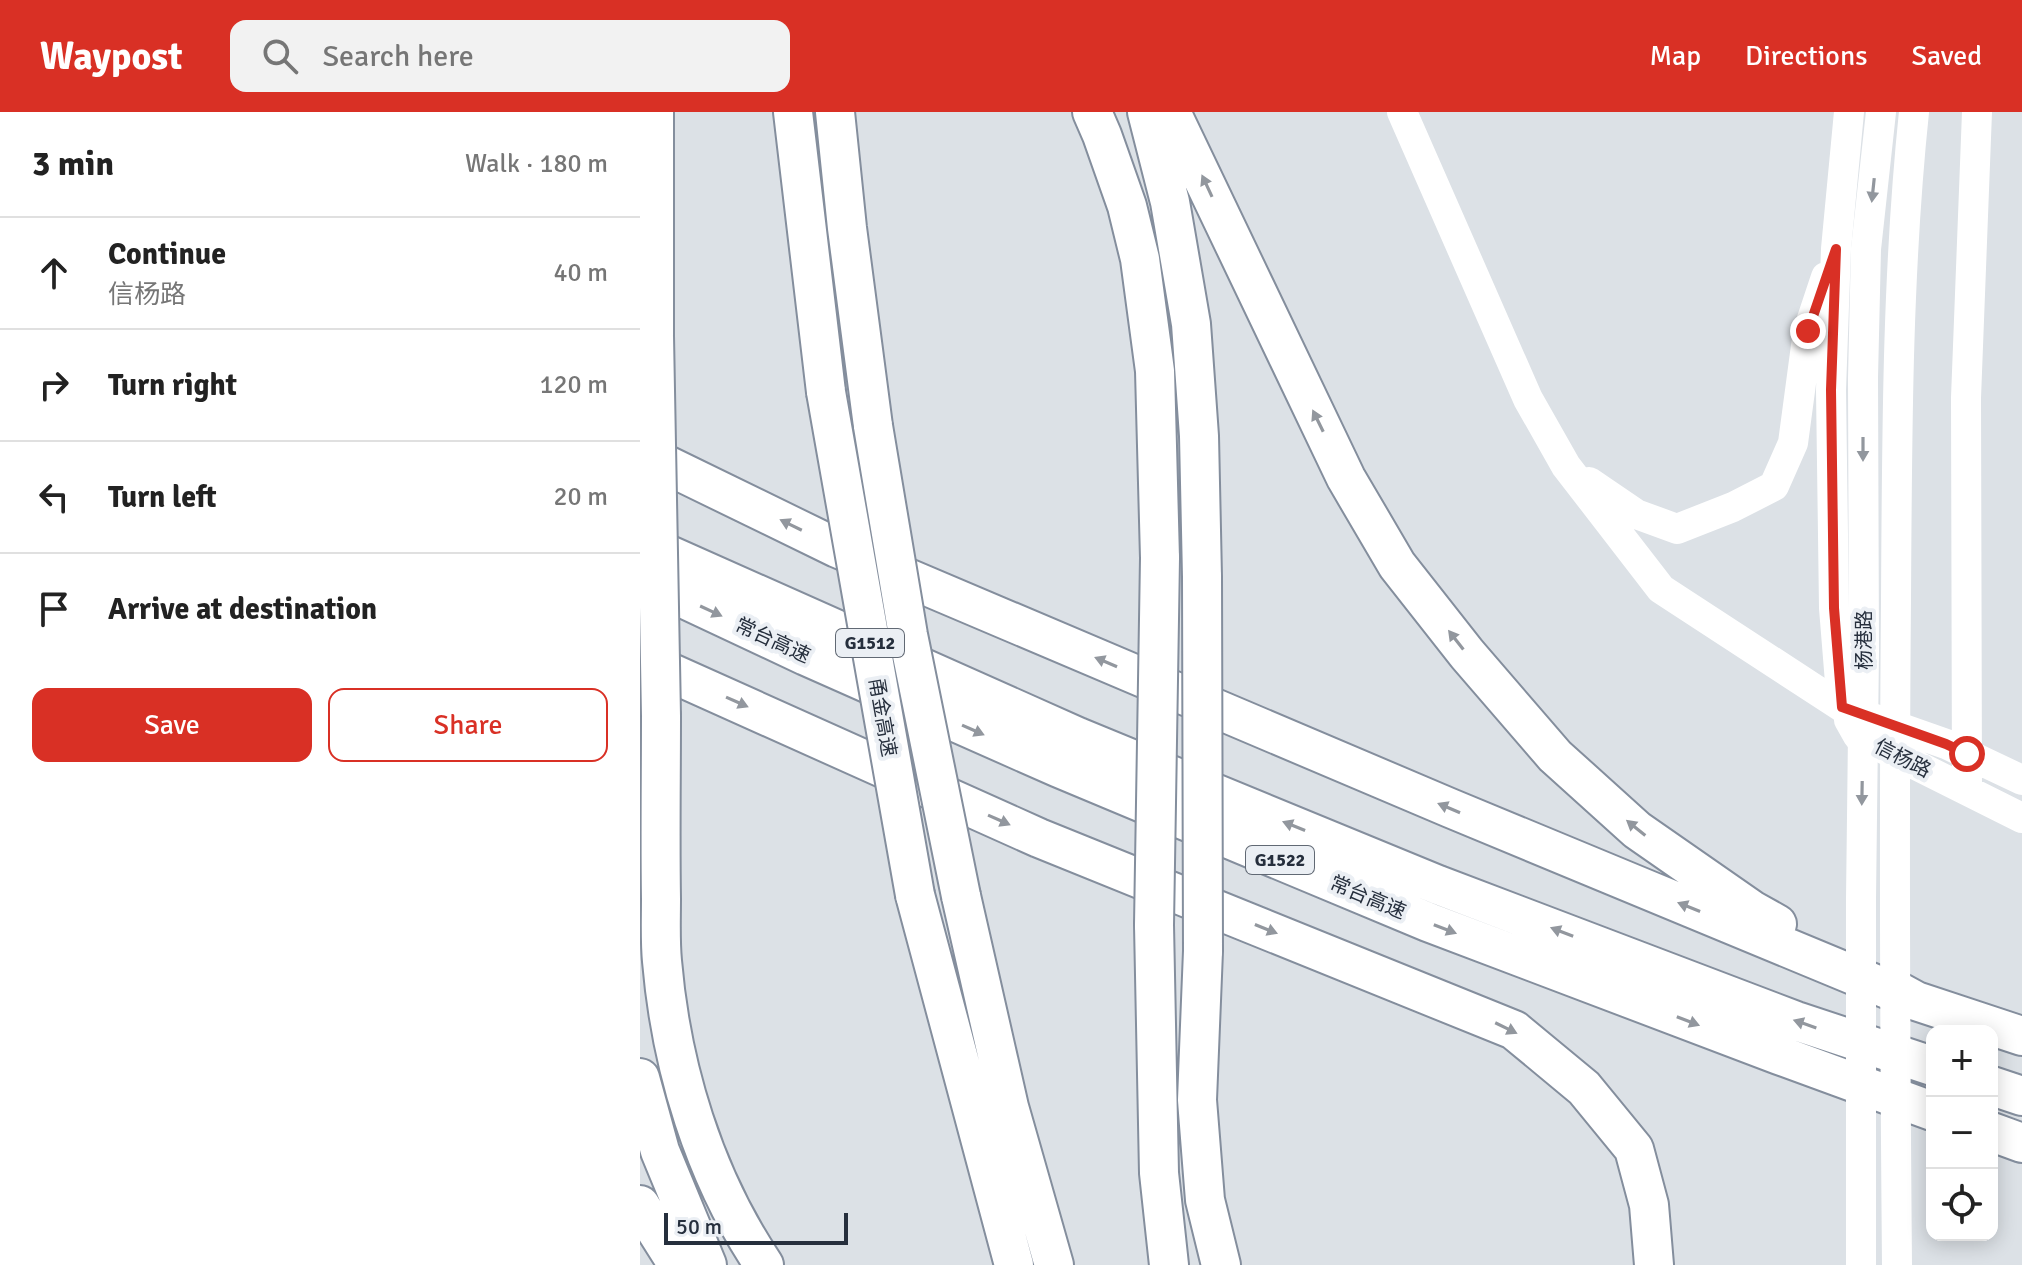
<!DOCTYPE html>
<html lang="en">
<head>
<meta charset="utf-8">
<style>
	:root { --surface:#fff; --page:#f2f2f2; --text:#222; --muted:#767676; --line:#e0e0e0; --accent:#d93025 }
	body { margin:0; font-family:Signika,"Noto Sans SC",sans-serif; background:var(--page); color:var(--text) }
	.controls { position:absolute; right:24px; bottom:24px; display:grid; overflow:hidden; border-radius:16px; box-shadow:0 4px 20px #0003 }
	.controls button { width:72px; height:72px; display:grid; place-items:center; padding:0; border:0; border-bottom:2px solid var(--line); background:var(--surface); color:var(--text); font:40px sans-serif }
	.scale { position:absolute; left:24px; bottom:20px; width:184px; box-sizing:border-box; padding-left:8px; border:4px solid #262f3d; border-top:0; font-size:22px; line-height:28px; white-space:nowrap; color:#262f3d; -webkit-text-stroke:6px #ebeff4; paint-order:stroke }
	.stop { position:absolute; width:24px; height:24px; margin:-18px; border:6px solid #d93025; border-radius:50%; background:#fff }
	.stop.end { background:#d93025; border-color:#fff; box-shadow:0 2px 8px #0008 }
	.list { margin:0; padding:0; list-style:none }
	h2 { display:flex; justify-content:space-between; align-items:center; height:104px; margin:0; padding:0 32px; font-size:34px }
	h2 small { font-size:26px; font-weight:400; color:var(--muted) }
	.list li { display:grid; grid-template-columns:52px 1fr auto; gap:24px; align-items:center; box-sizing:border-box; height:112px; padding:0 32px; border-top:2px solid var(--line) }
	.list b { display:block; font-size:30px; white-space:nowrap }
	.list p { margin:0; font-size:26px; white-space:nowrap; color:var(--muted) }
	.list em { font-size:26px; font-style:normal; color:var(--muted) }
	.actions { display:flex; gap:16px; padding:24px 32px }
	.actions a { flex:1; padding:18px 0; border:2px solid var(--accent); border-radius:16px; text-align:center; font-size:28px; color:var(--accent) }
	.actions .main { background:var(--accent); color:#fff }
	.icon { flex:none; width:44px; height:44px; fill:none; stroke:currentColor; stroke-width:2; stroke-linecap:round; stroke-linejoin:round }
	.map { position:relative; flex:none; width:1382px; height:1153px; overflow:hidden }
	header { display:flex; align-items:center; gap:48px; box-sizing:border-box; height:112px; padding:0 40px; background:var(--accent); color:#fff }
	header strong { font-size:38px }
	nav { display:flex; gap:44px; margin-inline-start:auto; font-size:28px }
	.search { width:560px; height:72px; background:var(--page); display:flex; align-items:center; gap:20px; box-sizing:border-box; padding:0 28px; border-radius:16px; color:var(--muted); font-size:30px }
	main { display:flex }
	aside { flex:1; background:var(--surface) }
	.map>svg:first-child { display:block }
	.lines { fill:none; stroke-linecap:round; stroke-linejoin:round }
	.highway-casing { stroke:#848e9d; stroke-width:42 }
	.secondary { stroke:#fff; stroke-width:30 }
	.highway { stroke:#fff; stroke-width:38 }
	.highway-bridge-casing { stroke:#848e9d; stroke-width:42; stroke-linecap:butt }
	.secondary-bridge { stroke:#fff; stroke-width:30 }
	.highway-bridge { stroke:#fff; stroke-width:38 }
	.oneway { fill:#92979e }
	.route { stroke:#d93025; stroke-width:10 }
	.labels { text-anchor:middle; stroke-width:8; stroke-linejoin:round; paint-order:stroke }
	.shield { fill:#ebeff4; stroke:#616974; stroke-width:2 }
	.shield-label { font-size:18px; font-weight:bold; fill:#262f3d }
	.street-label { font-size:20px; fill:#262f3d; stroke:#ebeff4 }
</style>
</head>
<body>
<header>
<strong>Waypost</strong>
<div class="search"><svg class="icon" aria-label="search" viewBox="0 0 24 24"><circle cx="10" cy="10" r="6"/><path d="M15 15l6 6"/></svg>Search here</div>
<nav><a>Map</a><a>Directions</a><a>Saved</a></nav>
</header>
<main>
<aside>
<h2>3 min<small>Walk · 180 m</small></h2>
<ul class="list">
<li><svg class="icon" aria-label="ahead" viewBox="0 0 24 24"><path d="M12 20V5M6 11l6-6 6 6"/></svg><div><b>Continue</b><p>信杨路</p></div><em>40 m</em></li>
<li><svg class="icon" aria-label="right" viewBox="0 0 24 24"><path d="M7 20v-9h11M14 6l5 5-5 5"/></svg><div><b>Turn right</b></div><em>120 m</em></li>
<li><svg class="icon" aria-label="left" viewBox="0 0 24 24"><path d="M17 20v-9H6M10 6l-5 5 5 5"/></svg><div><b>Turn left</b></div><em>20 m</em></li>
<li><svg class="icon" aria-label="arrive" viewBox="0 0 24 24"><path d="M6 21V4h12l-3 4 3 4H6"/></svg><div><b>Arrive at destination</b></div></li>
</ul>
<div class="actions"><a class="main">Save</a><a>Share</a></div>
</aside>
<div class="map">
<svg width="1382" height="1153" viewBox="0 0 1382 1153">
	<rect width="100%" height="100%" fill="#dce1e6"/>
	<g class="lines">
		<defs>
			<path id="highway" d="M153,0L186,280
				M195,0L207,116L233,314
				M452,0L462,23L487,94L500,147L515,259L520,446
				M507,0L530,90L551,212L559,324L562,465
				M531,0L706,366L757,453L827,542L915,644L997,718L1112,798L1137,812
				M14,224V0
				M0,340L197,436L810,696L1276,889
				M0,430L438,625L798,773L1156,909L1292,954
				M0,466L166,544L419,656L788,810L1139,943L1292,999
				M0,547L399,726L874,918L944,976L994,1037L1009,1093L1014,1153
				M21,604C21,665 20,726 21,787C21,808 20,828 22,849C31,955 64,1064 124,1153
				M275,783L374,1153
				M321,784L369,995L414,1153
				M514,813L519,1061L529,1153
				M563,839L557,988L565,1088L581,1153
				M1254,877L1276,889L1382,924
				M0,966L20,1039L67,1153
				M1352,974L1382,984
				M1352,1020L1382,1031
				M0,1093L38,1153"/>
		</defs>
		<use href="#highway" class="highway-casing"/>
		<path class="secondary" d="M762,0L888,287L926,354L1021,477L1202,595
			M949,370L996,402L1037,417L1093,395L1134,374L1153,331L1168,219L1186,165
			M1202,595L1194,496L1191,278L1196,137L1209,0
			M1232,606L1306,632L1382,668
			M1209,608L1218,624L1382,706
			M1327,678L1326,286L1337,0"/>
		<use href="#highway" class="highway"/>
		<defs>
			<path id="highway-bridge" d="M14,224L21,604
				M186,280L275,783
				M233,314L268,523L321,784
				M562,465L563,839
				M514,813L520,446"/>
		</defs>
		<use href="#highway-bridge" class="highway-bridge-casing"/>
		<path class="secondary-bridge" d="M1221,1153V787L1224,539L1223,266L1226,137L1241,0
			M1257,1153C1255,932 1254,710 1256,489C1257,326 1257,162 1274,0"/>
		<use href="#highway-bridge" class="highway-bridge"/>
	</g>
	<defs><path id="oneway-solid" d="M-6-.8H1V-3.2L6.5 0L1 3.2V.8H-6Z" transform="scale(2)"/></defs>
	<g class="oneway">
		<use href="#oneway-solid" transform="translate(567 74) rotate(-115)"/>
		<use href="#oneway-solid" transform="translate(1233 78) rotate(96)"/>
		<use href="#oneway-solid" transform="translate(678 309) rotate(-116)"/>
		<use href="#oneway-solid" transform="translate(1223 337) rotate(90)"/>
		<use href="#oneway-solid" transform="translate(151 413) rotate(-154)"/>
		<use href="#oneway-solid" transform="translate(71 499) rotate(25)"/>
		<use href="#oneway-solid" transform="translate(816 528) rotate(-128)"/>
		<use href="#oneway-solid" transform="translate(466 550) rotate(-157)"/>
		<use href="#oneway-solid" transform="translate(97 590) rotate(24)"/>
		<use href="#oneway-solid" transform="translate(333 618) rotate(24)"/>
		<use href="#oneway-solid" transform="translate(1222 681) rotate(91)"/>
		<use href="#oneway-solid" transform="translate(809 696) rotate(-157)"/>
		<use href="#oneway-solid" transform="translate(359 708) rotate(24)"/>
		<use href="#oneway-solid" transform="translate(654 714) rotate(-158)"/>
		<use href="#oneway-solid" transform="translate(996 716) rotate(-141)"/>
		<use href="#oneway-solid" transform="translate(1049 795) rotate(-158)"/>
		<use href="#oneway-solid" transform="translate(626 817) rotate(22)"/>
		<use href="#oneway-solid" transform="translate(805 817) rotate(21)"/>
		<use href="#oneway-solid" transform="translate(922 820) rotate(-159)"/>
		<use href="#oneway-solid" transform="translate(1048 909) rotate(21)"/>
		<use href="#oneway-solid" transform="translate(1165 912) rotate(-161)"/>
		<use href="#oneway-solid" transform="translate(866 916) rotate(26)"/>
	</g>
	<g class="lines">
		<path class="route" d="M1168,219L1196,137L1191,278L1194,496L1202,595L1306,632L1327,642"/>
	</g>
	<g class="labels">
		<g class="shield">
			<rect x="196" y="517" width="68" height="28" rx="6"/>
			<rect x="606" y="734" width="68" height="28" rx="6"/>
		</g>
		<g class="shield-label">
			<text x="230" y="537">G1512</text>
			<text x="640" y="754">G1522</text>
		</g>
		<g class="street-label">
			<text transform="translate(133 528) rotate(25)" y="7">常台高速</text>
			<text transform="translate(1224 528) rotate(-90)" y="7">杨港路</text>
			<text transform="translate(243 605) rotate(80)" y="7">甬金高速</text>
			<text transform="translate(1263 646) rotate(27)" y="7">信杨路</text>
			<text transform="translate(728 785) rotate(23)" y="7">常台高速</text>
		</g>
	</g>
</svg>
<div class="controls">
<button>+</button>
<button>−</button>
<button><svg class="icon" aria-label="locate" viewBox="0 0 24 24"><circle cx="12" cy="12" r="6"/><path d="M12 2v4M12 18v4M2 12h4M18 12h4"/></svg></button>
</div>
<div class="scale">50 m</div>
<div class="stop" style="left:1327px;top:642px"></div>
<div class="stop end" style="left:1168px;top:219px"></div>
</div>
</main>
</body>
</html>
